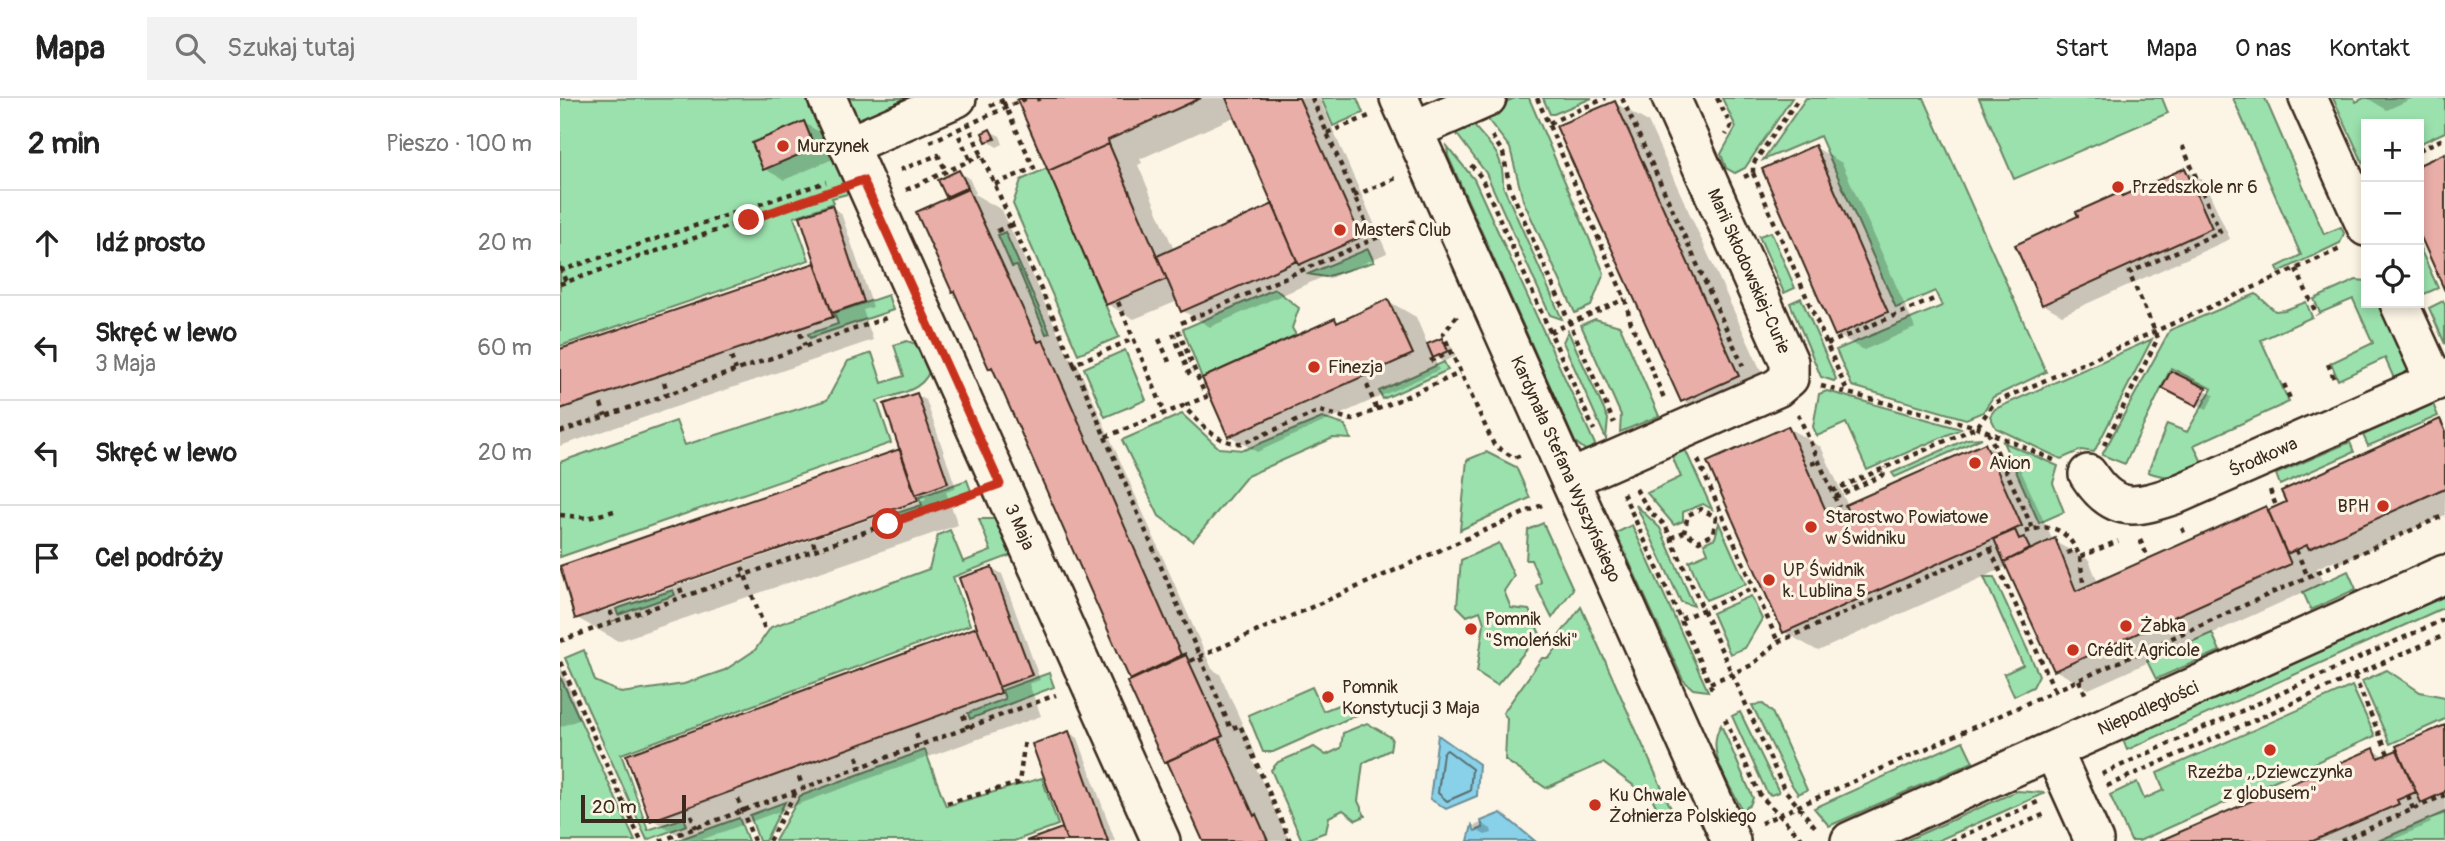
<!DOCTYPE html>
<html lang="pl">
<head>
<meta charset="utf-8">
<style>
	:root { --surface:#fff; --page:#f2f2f2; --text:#222; --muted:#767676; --line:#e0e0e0 }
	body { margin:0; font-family:Pangolin,sans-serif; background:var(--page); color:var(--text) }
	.controls { position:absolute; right:21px; top:21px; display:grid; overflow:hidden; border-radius:0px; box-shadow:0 4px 10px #0003 }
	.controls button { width:63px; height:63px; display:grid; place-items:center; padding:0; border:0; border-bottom:2px solid var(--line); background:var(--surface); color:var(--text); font:35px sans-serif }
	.scale { position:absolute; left:21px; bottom:18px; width:105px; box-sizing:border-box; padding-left:7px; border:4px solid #3b2a1e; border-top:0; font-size:19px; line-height:24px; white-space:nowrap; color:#3b2a1e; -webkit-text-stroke:5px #fcf5e5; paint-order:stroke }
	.stop { position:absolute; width:21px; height:21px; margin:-16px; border:5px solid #c8321e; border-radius:50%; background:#fff }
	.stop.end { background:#c8321e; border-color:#fff; box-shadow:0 2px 7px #0008 }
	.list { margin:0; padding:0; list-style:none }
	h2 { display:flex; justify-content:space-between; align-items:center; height:91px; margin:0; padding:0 28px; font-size:30px }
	h2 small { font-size:23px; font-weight:400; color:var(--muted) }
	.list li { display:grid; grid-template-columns:46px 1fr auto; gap:21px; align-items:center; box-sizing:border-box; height:105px; padding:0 28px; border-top:2px solid var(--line) }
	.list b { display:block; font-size:26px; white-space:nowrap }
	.list p { margin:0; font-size:23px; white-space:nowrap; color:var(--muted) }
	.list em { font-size:23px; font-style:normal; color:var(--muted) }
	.icon { flex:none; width:38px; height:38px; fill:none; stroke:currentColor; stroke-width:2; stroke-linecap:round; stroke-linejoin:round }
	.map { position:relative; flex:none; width:1885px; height:743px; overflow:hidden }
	header { display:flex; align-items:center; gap:42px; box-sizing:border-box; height:98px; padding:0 35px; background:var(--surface); border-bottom:2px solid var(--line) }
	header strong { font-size:33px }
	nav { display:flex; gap:38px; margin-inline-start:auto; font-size:24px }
	.search { width:490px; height:63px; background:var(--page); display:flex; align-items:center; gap:18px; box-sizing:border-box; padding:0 24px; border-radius:0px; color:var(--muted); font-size:26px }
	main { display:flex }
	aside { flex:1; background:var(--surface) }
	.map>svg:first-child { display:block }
	.green { fill:#9be1ad; stroke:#6b8666; stroke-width:2 }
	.water { fill:#88d1e9; stroke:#698e98; stroke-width:2 }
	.shadow { fill:#0003; fill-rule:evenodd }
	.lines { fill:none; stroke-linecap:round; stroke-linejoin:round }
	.shore { stroke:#5a6d6f; stroke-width:2 }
	.building { fill:#e9aea7; stroke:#3b2a1e; stroke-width:2 }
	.minor-casing { stroke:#3b2a1e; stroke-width:42 }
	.path { stroke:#3b2a1e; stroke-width:4.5; stroke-dasharray:5 5; stroke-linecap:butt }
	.minor { stroke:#fcf5e5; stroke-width:37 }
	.path-bridge { stroke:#3b2a1e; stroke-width:4.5; stroke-dasharray:5 5; stroke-linecap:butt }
	.route { stroke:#c8321e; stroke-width:9 }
	.poi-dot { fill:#c8321e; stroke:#fcf5e5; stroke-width:2.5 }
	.labels { text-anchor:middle; stroke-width:6; stroke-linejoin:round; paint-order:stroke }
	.poi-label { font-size:18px; fill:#3b2a1e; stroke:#fcf5e5; text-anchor:start }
	.street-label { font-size:18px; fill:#3b2a1e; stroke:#fcf5e5 }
</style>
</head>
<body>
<header>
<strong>Mapa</strong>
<div class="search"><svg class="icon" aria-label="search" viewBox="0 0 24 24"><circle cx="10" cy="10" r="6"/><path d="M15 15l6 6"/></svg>Szukaj tutaj</div>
<nav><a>Start</a><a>Mapa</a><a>O nas</a><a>Kontakt</a></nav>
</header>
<main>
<aside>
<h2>2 min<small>Pieszo · 100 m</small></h2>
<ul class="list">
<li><svg class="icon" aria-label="ahead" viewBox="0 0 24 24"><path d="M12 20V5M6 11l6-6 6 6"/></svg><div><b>Idź prosto</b></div><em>20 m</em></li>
<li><svg class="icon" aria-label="left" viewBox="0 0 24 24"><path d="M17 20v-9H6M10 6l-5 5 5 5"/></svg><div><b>Skręć w lewo</b><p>3 Maja</p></div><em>60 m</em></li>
<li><svg class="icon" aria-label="left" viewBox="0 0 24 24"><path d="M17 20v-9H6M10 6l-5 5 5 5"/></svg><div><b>Skręć w lewo</b></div><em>20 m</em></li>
<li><svg class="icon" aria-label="arrive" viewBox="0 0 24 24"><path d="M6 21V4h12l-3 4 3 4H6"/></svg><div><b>Cel podróży</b></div></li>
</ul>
</aside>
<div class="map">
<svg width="1885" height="743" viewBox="0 0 1885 743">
	<rect width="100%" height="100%" fill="#fcf5e5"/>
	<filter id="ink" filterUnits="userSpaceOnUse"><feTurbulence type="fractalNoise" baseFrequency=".0143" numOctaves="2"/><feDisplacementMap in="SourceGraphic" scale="14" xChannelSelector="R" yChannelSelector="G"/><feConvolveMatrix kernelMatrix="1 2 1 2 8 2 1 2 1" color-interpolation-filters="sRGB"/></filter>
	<g filter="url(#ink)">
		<path class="green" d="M249,0L291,95L272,100L274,105L234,119L249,162L0,248V1Z
			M275,0H364L296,28Z
			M761,0H797L803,15L773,28Z
			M955,0H969L1044,175L1031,208L1015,215L963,102L950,50L922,14Z
			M983,0H1032L994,16H990Z
			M1162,0H1232L1185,70L1175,75L1166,70L1161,56L1176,29Z
			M1246,0H1364L1486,274L1433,299L1423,314L1406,321L1292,288L1276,252L1382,208L1375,193L1336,210L1260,38L1203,62Z
			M1419,0H1602L1608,15L1454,81Z
			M1673,0H1705L1764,136L1781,129L1784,135L1780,145L1719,174L1717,169L1741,157Z
			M1773,0H1794L1796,4L1804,0H1885V34L1859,46V26H1806L1805,69Z
			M908,20C927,47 944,51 943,88L1002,221L990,217L926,75L893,31Z
			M887,48L914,81L1038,353L1028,354L1015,344L888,58Z
			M487,70L559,239L518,256L453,106L461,82Z
			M445,134L490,235L486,236L457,168L452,169L438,137Z
			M1211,134L1235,190L1224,195L1199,138Z
			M1859,148L1878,190L1862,197L1859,188Z
			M808,151L814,164L765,179L748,176Z
			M1796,182L1806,183V205H1828L1851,269L1836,285L1825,260L1778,282L1771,265L1813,245L1793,201L1760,215L1754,201Z
			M715,191L739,210L732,230L736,237L642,280L623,231Z
			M1696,196L1715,213L1725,212L1746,204L1752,219L1701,242L1729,304L1634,347L1645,371C1624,379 1609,382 1588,374L1607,326L1627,334L1652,291L1611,270L1565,366L1542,357L1610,232Z
			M328,197L333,212L250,240L248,236L278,226L274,215Z
			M1241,200L1276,281L1274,283L1261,279L1230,205Z
			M1883,203L1885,207V246L1869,210Z
			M1035,221L1060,228L1099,318L1060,334L1061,317L1021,227Z
			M1008,233L1048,321L1046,341L1003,244Z
			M1592,241L1534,354L1521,352L1501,361L1436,330L1430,318L1435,311Z
			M347,243L359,247L372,265C367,293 341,295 317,303L331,345L0,459V364L116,323L125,347L267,302L288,263L312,255L322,285L344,278L334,247Z
			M565,252L586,302L545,319L524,270Z
			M884,264L888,272L823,301L819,293Z
			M1267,293L1401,331L1307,372L1286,325L1257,338L1253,329L1259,296Z
			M1873,306L1878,318L1808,348L1803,337Z
			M622,316L659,350L684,352L762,320L785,327L791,341L773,340L687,378L633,443L599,418L562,342Z
			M1422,340L1335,379L1332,375L1407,341Z
			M1443,344L1498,368L1493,385L1504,414L1479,425Z
			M1790,344L1794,354L1720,387L1716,376Z
			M1125,351L1152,411L1143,406L1123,414V423L1114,427L1087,395L1121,379L1111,356Z
			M926,354L956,369L970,400L900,432L907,362Z
			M407,382L411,393L332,421L331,417L362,407L359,399Z
			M1076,407L1100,430L1134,508L1121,504Z
			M419,421H434L448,430L455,451L449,458L393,479L410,527L61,656L88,732L124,720L127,727L87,742L5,560L24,552L35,583L61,595L124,586L165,572L195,552L211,529L369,471L378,437L390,432L403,464L431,453Z
			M983,425L1013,491L992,520L976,488L981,484L971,462H966L968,432Z
			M1159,425L1186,486L1146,502L1129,463L1148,455L1144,445L1155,440Z
			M1072,427L1148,593L1133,591L1123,582L1056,435Z
			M939,445L954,478L944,493L951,510L969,512L980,536L937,587L917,574L924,525L920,513L907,518L897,508L901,462Z
			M1788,473L1796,491L1751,512L1743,494Z
			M1424,479H1434L1479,577L1473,589L1454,598L1444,576L1463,567Z
			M113,492L115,497L58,517L56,511Z
			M1191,498L1202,521L1185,550L1170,556L1152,515Z
			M1885,498V509L1567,652L1563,642Z
			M1021,509L1113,715L1102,720L1093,702L1043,665L986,690L945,662L947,620L943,615L982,560H989L1001,544L999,538Z
			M1652,535L1660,553L1596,581L1587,563Z
			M1827,572L1860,594L1885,599V621L1830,646L1802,583Z
			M489,575L494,589L410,621L408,615L445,601L442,592Z
			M0,578L75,743H0Z
			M1792,588L1815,638L1579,743H1571L1550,697L1577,684L1584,701L1604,692L1597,675Z
			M752,589L763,613L786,604L801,615L713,654H703L688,617Z
			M1203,606L1212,614L1247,692L1238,696L1230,684L1192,607Z
			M1180,614L1219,694L1211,697L1207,695L1172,618Z
			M807,625L832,640L830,652L803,665L798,703L805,718L796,722L783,712L769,719L766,734L742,743L711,672L718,664L754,649L766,657L781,650L783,635Z
			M1161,627L1193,700L1190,707L1182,712C1170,686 1144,654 1161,627Z
			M1403,643L1413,664L1269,728L1254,710Z
			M365,652L386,708L482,680L498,727L454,743H215L240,698Z
			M1457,693L1485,695L1377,743H1345Z
			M225,704L205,743H199L190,717Z
			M1885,714V743H1818Z
			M179,720L188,743H115Z"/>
		<path class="water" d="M878,637L919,666L917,698L886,711L870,701Z
			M941,715L975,743H908L912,727L915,733L923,730L921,723Z"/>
		<path class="shadow" d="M466,0H759L827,155L768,181L763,179L650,229L623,213L618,203L574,221L547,206ZM676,18L715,107L614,152L578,67L582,65L580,61Z
			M1807,0H1853L1827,12Z
			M1055,5L1088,24L1212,297L1156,322L1123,303Z
			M244,25L263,36L273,61L224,82L205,71Z
			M430,33L440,38L443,46L437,49L428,43Z
			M1255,49L1282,65L1355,230L1304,252L1277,237Z
			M1625,72L1644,83L1670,141L1502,217L1483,206L1520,119L1561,96L1565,99Z
			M399,74L409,80L416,95L414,96L442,112L509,259L516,263L652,571L660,576L696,657L691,659L725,735L732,743H645L610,667L605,664L435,272L430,269L398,196L393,193L391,100L387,98Z
			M272,109L281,115L313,209L303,212L313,242L0,348V253L255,167L259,170Z
			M828,203L856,219L868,248L882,242L891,247L896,258L883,264L873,258L879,272L697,354L670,338L775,222L780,225Z
			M1645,292L1654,297L1647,311L1614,295Z
			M357,297L366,302L396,390L386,394L398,427L58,543L17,520L0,469L342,352ZM365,399L366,402L44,513V509Z
			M1880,323L1885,326V417L1778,466L1773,463L1757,470L1764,485L1529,591L1495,572L1448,468L1258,553L1224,534L1228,330L1261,349L1288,408L1425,347L1458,366L1493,443L1529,462L1538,485L1706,410L1711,413Z
			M432,470L442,476L480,582L469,586L481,618L138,743H129L91,721L419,530Z
			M0,566L21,621L0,629Z
			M1885,629V717L1869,721L1871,725L1830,743H1604L1813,652L1826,659L1837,654L1841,656Z
			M508,634L518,640L555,743H471L502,732L505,733Z
			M921,725L931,731L932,735L925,737L916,732L914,728Z"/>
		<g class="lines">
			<path class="shore" d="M887,652L912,671L910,693L887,703L878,695L883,655Z"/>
		</g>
		<path class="building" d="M461,0H641L548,42L549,46L488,73L457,2Z
			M666,0H739L801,139L739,167Z
			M1055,3L1179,278L1121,304L996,28Z
			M244,23L255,50L203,72L192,45Z
			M430,31L435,41L426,44L422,35Z
			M549,46L607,181L546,207L488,73Z
			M1255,47L1328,214L1275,238L1202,71Z
			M1885,55V193L1859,135V67Z
			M1625,70L1652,130L1482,207L1455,147L1518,118L1516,114L1561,94L1562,98Z
			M399,72L408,89L386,99L378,82Z
			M408,91L478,244L483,242L621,557L626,555L570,582L432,269L429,271L394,193L392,194L356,114Z
			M713,106L737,163L621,214L597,158Z
			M272,107L304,204L272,215L240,118Z
			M255,165L273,219L0,311V251Z
			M828,201L853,256L668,339L642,280L775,220L777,225Z
			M882,240L888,253L873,260L867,246Z
			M1611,273L1646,290L1637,308L1602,290Z
			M357,295L388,385L355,397L324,306Z
			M1880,321L1885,332V390L1749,451L1747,447L1727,456L1708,412L1726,404L1721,393Z
			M1228,328L1271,424L1289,416L1285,407L1425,345L1462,428L1223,535L1147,364Z
			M340,351L358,403L15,521L0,468Z
			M1706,408L1731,466L1494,573L1444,464L1495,440L1516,493Z
			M1455,432L1459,441L1464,439L1470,451L1444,464L1434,441Z
			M432,469L472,577L439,589L399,480Z
			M417,529L441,595L90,723L66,657Z
			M626,557L663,638L604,665L567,584Z
			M1885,627V694L1861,705L1836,648Z
			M509,633L548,743H507L472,646Z
			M659,640L694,718L696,716L708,743H643L607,663Z
			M1814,650L1818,660L1837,652L1856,694L1837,702L1839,706L1753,743H1599Z
			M502,730L507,743H466Z"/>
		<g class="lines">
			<defs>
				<path id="minor" d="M267,0L601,743
					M839,0L1171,743
					M1748,0L1806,129
					M854,32L927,0
					M289,47L397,0
					M1839,205L1875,284
					M1528,376C1554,417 1577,410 1618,396L1885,279
					M1010,381L1217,290L1229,280V264L1111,0
					M1493,652L1534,743
					M1290,743L1885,476"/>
			</defs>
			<use href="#minor" class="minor-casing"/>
			<path class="path" d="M478,0L479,3
				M752,0L808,130
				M977,0L1065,201L1071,225L1104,300
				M1062,0L1183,268
				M1157,0L1171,28L1166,37
				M430,8L448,0
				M989,25L1046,0
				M411,33L514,266L573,241
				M767,35L809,18
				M399,38L410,62
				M932,38L943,55L950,90L1054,325
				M1859,52L1885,40
				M911,67L921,79L1034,332
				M340,72L378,57L386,73
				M1193,75L1287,293
				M1184,79L1193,75V66L1239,0
				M435,86L474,70L443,3
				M346,92L422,57
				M794,98L836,80
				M437,133L452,126
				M0,169L6,184
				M1736,171L1757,217
				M0,173L266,84
				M0,186L269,94
				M558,204L605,315
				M897,218L883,236L934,347L954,360L961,357
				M621,225L855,123
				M618,232L646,299L623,308
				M990,234L1065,201
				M240,235L245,248
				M613,235L631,280
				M599,241L610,266
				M1267,246L1374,201
				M171,259L176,272
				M870,263L891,254
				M514,266L545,339L623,308C641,325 656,347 683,345L760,313L793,322L900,275
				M1768,266L1775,283
				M104,284L108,296
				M1724,286L1731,303
				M807,287L817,312
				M1261,288L1417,329L1496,363
				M41,306L45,318
				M1238,316L1279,409
				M0,334L326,220
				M1428,334L1473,431
				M545,339L671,631L680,627L730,743
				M1544,347L1598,240L1569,175L1660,134L1622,47
				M1138,362L1218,544
				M1251,366L1259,363
				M1076,391L1090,414L1105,427L1224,691L1256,730
				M1710,392L1716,408
				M1272,393L1417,329L1434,305L1780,151
				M1063,395L1154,595
				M1275,399L1323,377L1326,370
				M0,417L28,420L54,413
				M325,419L328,426
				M1622,430L1626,439
				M1465,434C1494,423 1508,433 1520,459L1558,443
				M1111,440L1124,434L1139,443L1153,436L1156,419L1141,411L1128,417L1124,434
				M1580,442L1587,457
				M253,444L256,452
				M1430,451L1495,593
				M1736,452L1748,479
				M1507,455L1516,451
				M1520,459L1523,484
				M182,469L206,534
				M120,490L123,499
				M50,513L54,523
				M1121,521L1194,490
				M0,543L408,397
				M630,563L982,407
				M0,564L81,743
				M1794,578L1828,656
				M1519,582L1527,600
				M1150,585L1192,567L1218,544L1437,448
				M403,617L408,630
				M1165,621L1200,697L1244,743
				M356,636L360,647
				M297,658L301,669
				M1542,676L1885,521
				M239,679L243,690
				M1547,688L1885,537
				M1848,697L1853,711
				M178,701L194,743
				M387,705L459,685L465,641
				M131,717L136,730
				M1201,725L1885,417
				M100,743L496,597
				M209,743L237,692
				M1391,743L1480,703
				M1424,743L1485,716
				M1781,743L1885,697"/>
			<use href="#minor" class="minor"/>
			<path class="path-bridge" d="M370,44L467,0"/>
		</g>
	</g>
	<g class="lines" filter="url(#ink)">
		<path class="route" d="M189,122L303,82L440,386L328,426"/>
	</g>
	<g class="poi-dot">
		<circle cx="223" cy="48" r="7"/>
		<circle cx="1558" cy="89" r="7"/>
		<circle cx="780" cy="132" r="7"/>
		<circle cx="754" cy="269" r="7"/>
		<circle cx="1415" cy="365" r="7"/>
		<circle cx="1823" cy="408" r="7"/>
		<circle cx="1251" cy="429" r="7"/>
		<circle cx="1209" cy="482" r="7"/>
		<circle cx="1566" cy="528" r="7"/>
		<circle cx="911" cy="531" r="7"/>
		<circle cx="1513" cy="552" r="7"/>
		<circle cx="768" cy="599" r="7"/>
		<circle cx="1710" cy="652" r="7"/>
		<circle cx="1035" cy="707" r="7"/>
	</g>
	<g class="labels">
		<g class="poi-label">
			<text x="237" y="54">Murzynek</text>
			<text x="1572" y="95">Przedszkole nr 6</text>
			<text x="794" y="138">Masters Club</text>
			<text x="768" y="275">Finezja</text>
			<text x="1429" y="371">Avion</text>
			<text x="1809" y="414" text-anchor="end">BPH</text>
			<text x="1265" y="425">Starostwo Powiatowe<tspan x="1265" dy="21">w Świdniku</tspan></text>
			<text x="1223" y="478">UP Świdnik<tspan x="1223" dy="21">k. Lublina 5</tspan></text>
			<text x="925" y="527">Pomnik<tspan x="925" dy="21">"Smoleński"</tspan></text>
			<text x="1580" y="534">Żabka</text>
			<text x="1527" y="558">Crédit Agricole</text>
			<text x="782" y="595">Pomnik<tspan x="782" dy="21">Konstytucji 3 Maja</tspan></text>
			<text x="1710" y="680" text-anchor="middle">Rzeźba ,,Dziewczynka<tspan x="1710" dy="21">z globusem"</tspan></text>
			<text x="1049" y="703">Ku Chwale<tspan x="1049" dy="21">Żołnierza Polskiego</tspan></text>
		</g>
		<g class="street-label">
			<text transform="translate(1189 173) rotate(66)" y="6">Marii Skłodowskiej-Curie</text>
			<text transform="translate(1703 359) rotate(-24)" y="6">Środkowa</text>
			<text transform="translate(1006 371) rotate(66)" y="6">Kardynała Stefana Wyszyńskiego</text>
			<text transform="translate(460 429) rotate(66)" y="6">3 Maja</text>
			<text transform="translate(1588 610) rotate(-24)" y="6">Niepodległości</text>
		</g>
	</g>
</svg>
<div class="controls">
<button>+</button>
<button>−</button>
<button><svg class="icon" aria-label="locate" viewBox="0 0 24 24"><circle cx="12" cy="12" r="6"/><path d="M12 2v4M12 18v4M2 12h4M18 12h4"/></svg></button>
</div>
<div class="scale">20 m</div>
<div class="stop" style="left:328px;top:426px"></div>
<div class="stop end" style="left:189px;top:122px"></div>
</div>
</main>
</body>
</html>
